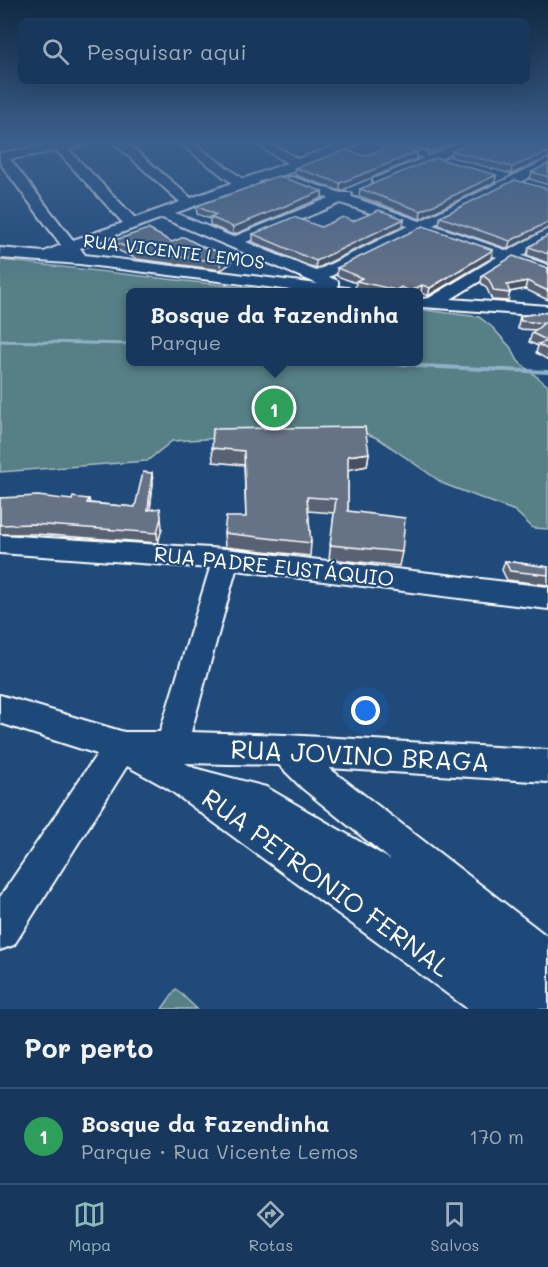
<!DOCTYPE html>
<html lang="pt">
<head>
<meta charset="utf-8">
<style>
	:root { --surface:#17385c; --page:#244365; --text:#f1f3f6; --muted:#9eacbb; --line:#365272; --accent:#8bbbb9 }
	body { margin:0; font-family:Mali,sans-serif; background:var(--page); color:var(--text) }
	.you { position:absolute; left:366px; top:711px; width:21px; height:21px; margin:-15px; border:4px solid #fff; border-radius:50%; background:#1a73e8; box-shadow:0 0 0 9px #1a73e833 }
	.badge { display:grid; place-items:center; width:39px; height:39px; border-radius:50%; background:var(--accent); color:#fff; font-size:20px; font-weight:700 }
	.pin { position:absolute; translate:-50% -50%; border:3px solid #fff; box-shadow:0 2px 6px #0006 }
	.popup { position:absolute; left:126px; top:288px; width:297px; height:78px; box-sizing:border-box; display:grid; place-content:center; border-radius:9px; background:var(--surface); filter:drop-shadow(0 2px 4px #0005); font-size:20px; white-space:nowrap; color:var(--muted) }
	.popup b { font-size:22px; color:var(--text) }
	.popup::after { content:''; position:absolute; left:50%; top:100%; margin-left:-12px; border:12px solid transparent; border-top-color:var(--surface) }
	.list { margin:0; padding:0; list-style:none }
	h2 { display:flex; justify-content:space-between; align-items:center; height:78px; margin:0; padding:0 24px; font-size:26px }
	h2 small { font-size:20px; font-weight:400; color:var(--muted) }
	.list li { display:grid; grid-template-columns:39px 1fr auto; gap:18px; align-items:center; box-sizing:border-box; height:96px; padding:0 24px; border-top:2px solid var(--line) }
	.list b { display:block; font-size:22px; white-space:nowrap }
	.list p { margin:0; font-size:20px; white-space:nowrap; color:var(--muted) }
	.list em { font-size:20px; font-style:normal; color:var(--muted) }
	.icon { flex:none; width:33px; height:33px; fill:none; stroke:currentColor; stroke-width:2; stroke-linecap:round; stroke-linejoin:round }
	.map { position:relative; flex:none; width:548px; height:1009px; overflow:hidden }
	.search { position:absolute; background:var(--surface); box-shadow:0 6px 24px #0002; left:18px; right:18px; top:18px; height:66px; display:flex; align-items:center; gap:15px; box-sizing:border-box; padding:0 21px; border-radius:9px; color:var(--muted); font-size:22px }
	.sheet { height:174px; background:var(--surface) }
	nav { display:flex; justify-content:space-around; align-items:center; box-sizing:border-box; height:84px; border-top:2px solid var(--line); background:var(--surface); font-size:16px; color:var(--muted) }
	nav a { display:grid; justify-items:center; gap:3px }
	nav .on { color:var(--accent) }
	.map>svg:first-child { display:block }
	.green { fill:#577f86; stroke:#abbfc2; stroke-width:1.5 }
	.lines { fill:none; stroke-linecap:round; stroke-linejoin:round }
	.stream-far1 { stroke:#8fb1c7; stroke-width:3 }
	.stream { stroke:#8fb1c7; stroke-width:4 }
	.minor-casing { stroke:#fff; stroke-width:4 }
	.minor { fill:#1f4a7a; fill-rule:evenodd }
	.wall { fill:#586273; stroke:#fff; stroke-width:1.5 }
	.shaded-wall { fill:#47505e; stroke:#fff; stroke-width:1.5 }
	.building { fill:#667286; stroke:#fff; stroke-width:1.5 }
	.labels { text-anchor:middle; stroke-width:4.5; stroke-linejoin:round; paint-order:stroke }
	.far-street-label { font-size:18px; fill:#fff; stroke:#1f4a7a }
	.street-label { font-size:21px; fill:#fff; stroke:#1f4a7a }
	.near-street-label { font-size:26px; fill:#fff; stroke:#1f4a7a }
</style>
</head>
<body>
<div class="map">
<svg width="548" height="1009" viewBox="0 0 548 1009">
	<rect width="100%" height="100%" fill="#1f4a7a"/>
	<filter id="ink" filterUnits="userSpaceOnUse"><feTurbulence type="fractalNoise" baseFrequency=".0167" numOctaves="2"/><feDisplacementMap in="SourceGraphic" scale="12" xChannelSelector="R" yChannelSelector="G"/><feConvolveMatrix kernelMatrix="1 2 1 2 8 2 1 2 1" color-interpolation-filters="sRGB"/></filter>
	<g filter="url(#ink)">
		<path class="green" d="M0,260L282,292H130V362H418V309L479,317L492,327L511,348L518,361L548,386V529L533,528L515,511L444,484L379,439L358,430L172,441L147,461L0,472Z
			M176,989L197,1009H162Z"/>
		<g class="lines">
			<path class="stream-far1" d="M0,341L130,344
				M347,362L449,367"/>
			<path class="stream" d="M418,366L548,372"/>
			<defs>
				<path id="minor" d="M63,143H92L68,149L135,218L180,202L114,143H127L191,198L232,183L179,143H193L243,179L287,163L255,143H270L298,159L343,143H361L303,168L175,213L233,237L329,198L287,184V178L292,177L341,193H351L352,197L420,221L548,159V168L433,225L508,251L548,229V239L522,256L548,265V275L511,262L451,299L548,306V316L422,307L419,303L422,299L429,298L497,257L422,231L329,277L338,281V287L348,288L350,292H307L80,264L0,258V248L44,252L61,245L0,163V153ZM57,151L123,223L73,240L10,159ZM341,203L408,226L316,271L246,242ZM162,218L318,284L85,255L80,248Z
					M375,143H394L426,152L427,157L459,143H476L378,186L373,185V179L424,158Z
					M0,535L226,549L548,587V609L236,570L191,732L286,735L548,750V782L329,768L548,937V1009H468L167,788L127,766L14,945L0,950V897L97,754L0,723V695L124,732H160L210,568L0,553ZM185,763L279,765L302,788L391,860L266,787L194,768Z"/>
			</defs>
			<use href="#minor" class="minor-casing"/>
			<use href="#minor" class="minor"/>
		</g>
		<path class="wall" d="M404,143H453L433,152Z
			M548,143L511,174L451,157L452,151Z
			M417,152L416,159L340,191L295,175V168L365,156Z
			M548,164V185L530,179L532,172Z
			M496,175L495,182L420,219L359,196L360,189Z
			M260,182L322,191V198L233,235L210,225V219L197,214L196,206L260,184Z
			M548,189L508,249L439,225L440,217Z
			M404,219L403,226L316,269L253,242V234L321,227L353,221Z
			M548,235V263L527,255L529,247Z
			M112,241L172,242L205,248L231,255V263L221,270L137,259L113,248Z
			M492,258L428,296L421,293L418,295V292H371L355,289L356,283L337,276V268Z
			M548,268V300L525,289L510,292L508,301L492,300L487,289L481,283L482,275Z
			M548,312V360L536,353L538,346L529,342L532,333L535,330L518,329V325L520,316Z
			M212,448L369,453L367,466L348,469V511L402,552L399,566L329,559L334,513L308,511L311,543L310,556L225,547L224,533L246,517L244,465L213,462Z
			M152,473L153,483L150,509L162,528L158,543L35,534H0V498L72,500L89,499L90,503L135,507Z
			M505,561L548,567V585L507,580L502,570Z"/>
		<path class="shaded-wall" d="M438,143H453L433,152L434,145Z
			M417,152L416,159L340,191V183Z
			M548,152V158L511,174L512,167Z
			M496,175L495,182L420,219L421,211Z
			M322,191V198L233,235V227Z
			M404,219L403,226L316,269V261Z
			M548,222V228L508,249L510,241Z
			M493,250L492,258L428,296L430,288Z
			M231,255V263L221,270L220,262Z
			M527,281L525,289L508,292L507,285Z
			M422,285L421,293L418,295V292H410V291Z
			M401,287L400,292H396V290Z
			M369,453L367,466L347,470L348,456Z
			M152,473L153,483L149,519L148,510Z
			M160,508L162,528L158,543L157,533Z"/>
		<path class="building" d="M468,143H548V152L512,167L452,151Z
			M393,145L417,152L340,183L295,168L346,150L365,156Z
			M436,158L496,175L421,211L360,189Z
			M548,164V177L532,172Z
			M278,176L322,191L233,227L210,217L216,215L196,206L262,183L260,182Z
			M515,180L548,189V222L510,241L440,217Z
			M379,210L404,219L316,261L253,234L294,217L321,227L343,217L353,221Z
			M423,226L493,250L430,288L422,285L410,291L401,287L396,290L356,281L362,278L337,268Z
			M148,229L172,242L184,237L205,248L231,255L220,262L135,251L112,241Z
			M548,235V254L529,247Z
			M513,256L548,268V291L527,281L507,285L510,293L494,291L489,280L482,275Z
			M548,312V341L532,333L544,323L521,321L520,316Z
			M548,341V350L538,344Z
			M365,427L369,453L348,456V511L405,518L402,552L330,545L336,499L307,497L311,543L224,533L226,517H246L244,451L212,448L213,429Z
			M143,472L152,473L148,510L160,508L161,518L157,533L32,524L0,525V498L38,496L72,500L73,497L89,499L87,503L135,507Z
			M505,561L548,567V575L510,571Z"/>
	</g>
	<linearGradient id="sky" x2="0" y2="1"><stop stop-color="#112943"/><stop offset="0.5" stop-color="#3c608d"/><stop offset="1" stop-color="#3c608d" stop-opacity="0"/></linearGradient>
	<rect width="548" height="285" fill="url(#sky)"/>
	<g class="labels">
		<g class="far-street-label">
			<text transform="translate(174 252) rotate(7)" y="6">RUA VICENTE LEMOS</text>
		</g>
		<g class="street-label">
			<text transform="translate(274 567) rotate(6)" y="7">RUA PADRE EUSTÁQUIO</text>
		</g>
		<g class="near-street-label">
			<text transform="translate(360 756) rotate(3)" y="9">RUA JOVINO BRAGA</text>
			<text transform="translate(326 883) rotate(36)" y="9">RUA PETRONIO FERNAL</text>
		</g>
	</g>
</svg>
<div class="you"></div>
<div class="pin badge" style="left:274px;top:408px;background:#2e9e5b">1</div>
<div class="popup"><b>Bosque da Fazendinha</b>Parque</div>
<div class="search"><svg class="icon" aria-label="search" viewBox="0 0 24 24"><circle cx="10" cy="10" r="6"/><path d="M15 15l6 6"/></svg>Pesquisar aqui</div>
</div>
<section class="sheet">
<h2>Por perto<small></small></h2>
<ul class="list">
<li><span class="badge" style="background:#2e9e5b">1</span><div><b>Bosque da Fazendinha</b><p>Parque · Rua Vicente Lemos</p></div><em>170 m</em></li>
</ul>
</section>
<nav>
<a class="on"><svg class="icon" aria-label="map" viewBox="0 0 24 24"><path d="M3 6l6-2 6 2 6-2v14l-6 2-6-2-6 2zM9 4v14M15 6v14"/></svg>Mapa</a>
<a><svg class="icon" aria-label="directions" viewBox="0 0 24 24"><path d="M12 3l9 9-9 9-9-9zM9 14v-3h6M13 9l2 2-2 2"/></svg>Rotas</a>
<a><svg class="icon" aria-label="saved" viewBox="0 0 24 24"><path d="M7 4h10v16l-5-4-5 4z"/></svg>Salvos</a>
</nav>
</body>
</html>
